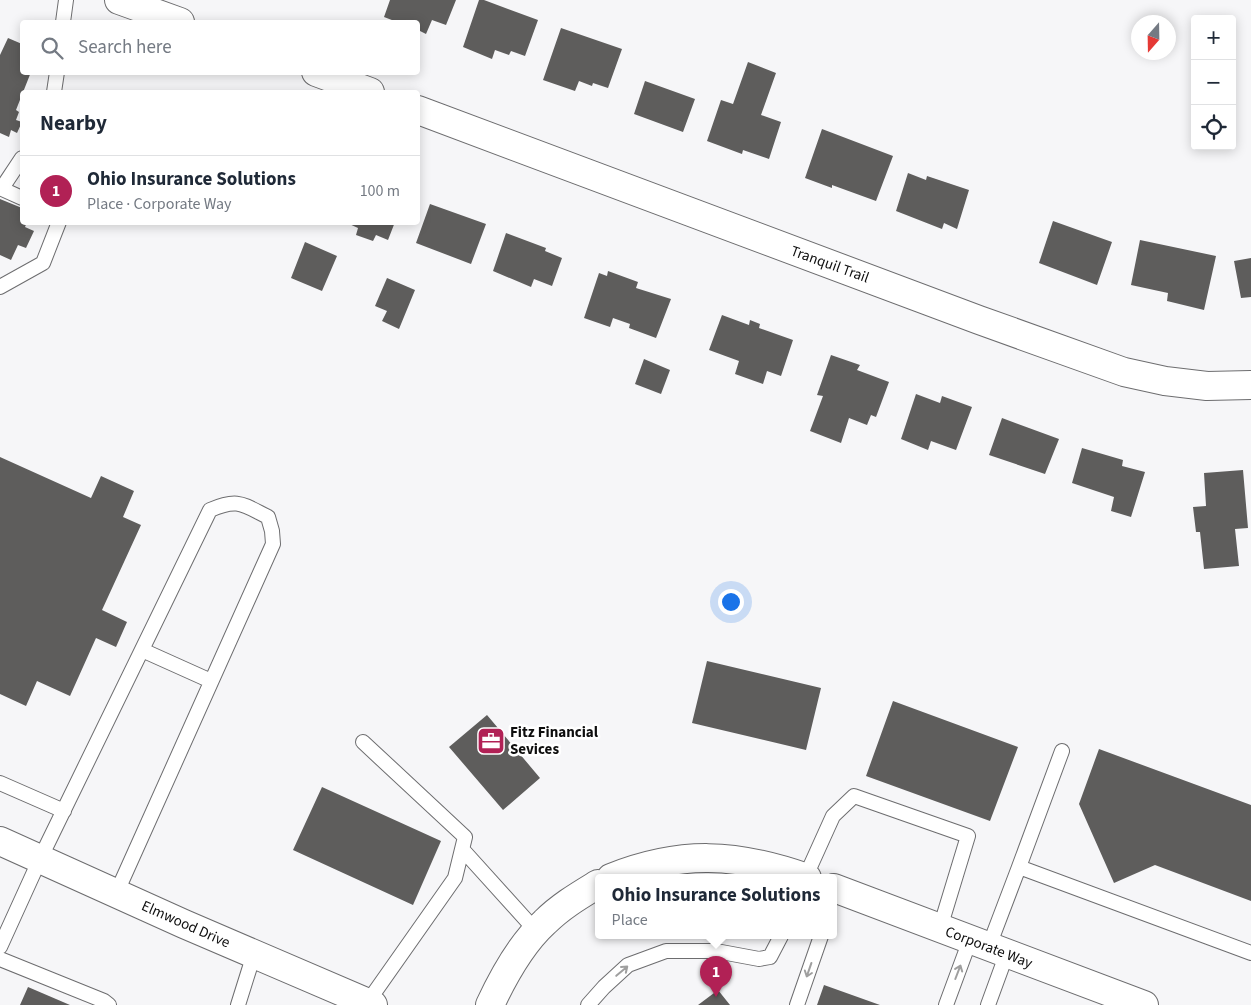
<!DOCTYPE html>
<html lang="en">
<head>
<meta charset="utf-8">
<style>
	:root { --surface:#fff; --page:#f2f2f3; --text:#1f2937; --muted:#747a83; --line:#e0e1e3; --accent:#b12155 }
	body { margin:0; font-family:"Source Sans 3",sans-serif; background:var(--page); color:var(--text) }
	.controls { position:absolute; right:15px; top:15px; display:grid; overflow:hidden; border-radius:5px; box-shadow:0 2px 12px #0003 }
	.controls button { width:45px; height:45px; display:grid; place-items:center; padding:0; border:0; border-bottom:1px solid var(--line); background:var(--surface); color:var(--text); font:25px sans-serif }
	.compass { position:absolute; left:1131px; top:15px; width:45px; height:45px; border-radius:50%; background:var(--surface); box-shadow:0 2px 12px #0003; rotate:200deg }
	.you { position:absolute; left:730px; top:601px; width:18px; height:18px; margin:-12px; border:4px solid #fff; border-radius:50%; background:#1a73e8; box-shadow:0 0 0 8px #1a73e833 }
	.badge { display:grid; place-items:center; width:32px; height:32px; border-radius:50%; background:var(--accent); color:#fff; font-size:16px; font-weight:700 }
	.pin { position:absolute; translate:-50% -41px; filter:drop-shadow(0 1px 2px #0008) }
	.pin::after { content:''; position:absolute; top:26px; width:18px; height:15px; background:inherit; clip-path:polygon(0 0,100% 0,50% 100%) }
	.popup { position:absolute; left:595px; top:874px; width:242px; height:65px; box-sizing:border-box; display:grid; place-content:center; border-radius:5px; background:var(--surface); filter:drop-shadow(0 1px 4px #0005); font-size:16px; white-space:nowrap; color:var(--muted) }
	.popup b { font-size:19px; color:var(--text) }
	.popup::after { content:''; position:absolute; left:50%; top:100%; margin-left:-10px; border:10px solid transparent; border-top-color:var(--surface) }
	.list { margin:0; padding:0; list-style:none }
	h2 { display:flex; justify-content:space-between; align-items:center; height:65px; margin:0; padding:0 20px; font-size:21px }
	h2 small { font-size:16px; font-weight:400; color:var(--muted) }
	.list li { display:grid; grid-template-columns:32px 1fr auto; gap:15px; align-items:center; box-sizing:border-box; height:70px; padding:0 20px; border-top:1px solid var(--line) }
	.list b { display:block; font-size:19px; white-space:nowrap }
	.list p { margin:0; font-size:16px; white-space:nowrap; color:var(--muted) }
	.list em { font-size:16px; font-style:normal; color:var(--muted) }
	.icon { flex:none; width:28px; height:28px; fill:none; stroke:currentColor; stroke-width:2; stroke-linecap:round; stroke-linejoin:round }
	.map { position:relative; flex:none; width:1251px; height:1005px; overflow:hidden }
	.search { position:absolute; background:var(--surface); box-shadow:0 2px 12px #0003; left:20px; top:20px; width:400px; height:55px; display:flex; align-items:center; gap:12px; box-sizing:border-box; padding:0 18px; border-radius:5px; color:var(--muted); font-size:19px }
	.panel { position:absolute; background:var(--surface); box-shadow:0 2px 12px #0003; left:20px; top:90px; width:400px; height:135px; border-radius:5px }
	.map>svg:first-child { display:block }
	.building { fill:#5e5d5c }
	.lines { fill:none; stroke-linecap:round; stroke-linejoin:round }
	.lane-casing { stroke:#6d6d6f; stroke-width:16 }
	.street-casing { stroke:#6d6d6f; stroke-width:30 }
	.lane { stroke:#fff; stroke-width:14 }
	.street { stroke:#fff; stroke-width:28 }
	.oneway { stroke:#9f9f9f }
	.labels { text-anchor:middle; stroke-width:5; stroke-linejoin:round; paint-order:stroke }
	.street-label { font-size:15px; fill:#0e0e0e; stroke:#fff }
	.poi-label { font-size:15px; font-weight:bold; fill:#0e0e0e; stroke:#fff; text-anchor:start }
</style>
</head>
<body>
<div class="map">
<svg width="1251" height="1005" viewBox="0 0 1251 1005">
	<rect width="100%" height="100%" fill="#f6f6f8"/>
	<path class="building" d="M390,0H456L446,25L432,20L426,34L418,30V22H397L384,17Z
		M479,0H484L538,20L525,56L511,51L509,55L495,50L492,59L463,47Z
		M561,28L622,49L608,88L593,83L592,86L579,81L575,91L543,80Z
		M8,38L22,44V72H31L16,110L19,112L16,120L22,122L17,133L11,130L9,137L0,133V55Z
		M748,62L776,73L761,115L781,122L769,159L743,150L742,154L707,141L721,100L733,104Z
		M645,81L695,99L683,132L634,114Z
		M822,129L893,156L876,201L832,185V188L805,178Z
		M908,173L926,180L927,176L969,190L957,229L944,223L942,229L896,211Z
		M0,199L22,208V222H27L25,227L34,231L26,248L18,245L11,260L0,255Z
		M430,204L486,224L471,264L416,243Z
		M1053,221L1112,242L1097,285L1039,263Z
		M345,222H395L388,240L376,235L373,241L356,235L358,228Z
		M506,233L546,248L545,251L562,258L552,286L534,279L531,287L493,271Z
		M1140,240L1216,256L1204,310L1167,301L1168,293L1131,285Z
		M305,242L337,256L322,291L291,278Z
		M1251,258V297L1241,298L1234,261Z
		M608,271L638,282L636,288L671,299L656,338L629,328L630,324L613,318L610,327L584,318L599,273L607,276Z
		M387,278L415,290L399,329L382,321L387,311L375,306Z
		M722,315L749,325L750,320L760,324L759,328L793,340L781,376L767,371L763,384L735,374L739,361L709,350Z
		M831,355L860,365L857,370L889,382L876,417L871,415L867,425L849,418L841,443L810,431L823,396L817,395Z
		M644,359L670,370L661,394L635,384Z
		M916,394L940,403L942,396L972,407L956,450L931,441L928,450L901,439Z
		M1002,418L1059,439L1045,474L989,455Z
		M1082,448L1123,460L1122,466L1145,472L1131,517L1111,511L1114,497L1072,483Z
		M0,457L91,498L101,476L134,491L123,517L141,525L102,610L127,622L116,647L96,638L70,696L37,681L26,706L0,694Z
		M1243,470L1248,528L1235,529L1239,566L1204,569L1200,532H1196L1193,507L1206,506L1204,473Z
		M707,661L821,688L806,750L692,723Z
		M893,701L1018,747L990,821L866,776Z
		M487,715L540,778L503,810L449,747Z
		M1099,749L1251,805V901L1155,865L1114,883L1079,804Z
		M322,787L441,841L413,905L293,850Z
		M824,985L880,1005H817Z
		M28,987L70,1005H20Z
		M718,990L730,1005H698Z"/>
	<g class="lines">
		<defs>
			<path id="lane" d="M63,22L66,0
				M54,92L57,72
				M0,188L22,198
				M2,188L22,158
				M0,287L43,263L59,222
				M142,650L211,681
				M363,742L465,837L455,878L367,1003
				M0,783L64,811
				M462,849L537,932
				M1019,867L1062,751
				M805,878L833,816L854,796L968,836L940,928
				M989,946L1019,867L1251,953
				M0,947L40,859L210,510C238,498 242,504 268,517L272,531L273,544L116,894
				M0,959L104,1001L109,1005
				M238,1005L254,954
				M588,1005L604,987L628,965L666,951H716L759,959L770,957L781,936
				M797,1005L821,936
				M946,1005L970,940
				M988,1005L1007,953"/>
			<path id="street" d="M119,0L180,22
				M316,72L370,92
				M418,110L979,320L1124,372L1165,381L1207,386L1251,385
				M0,841L184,924L373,1005
				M611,878C681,850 736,853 807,878
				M834,888L1144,1005
				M490,1005C503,977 522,943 545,922C561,906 580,895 598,884"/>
		</defs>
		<use href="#lane" class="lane-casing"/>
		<use href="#street" class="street-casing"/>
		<use href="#lane" class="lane"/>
		<use href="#street" class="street"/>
	</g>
	<defs><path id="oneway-shaft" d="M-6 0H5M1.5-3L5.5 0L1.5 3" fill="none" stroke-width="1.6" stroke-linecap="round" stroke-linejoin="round" transform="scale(1.25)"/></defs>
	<g class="oneway">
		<use href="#oneway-shaft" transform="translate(809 970) rotate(109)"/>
		<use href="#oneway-shaft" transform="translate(622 971) rotate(-40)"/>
		<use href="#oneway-shaft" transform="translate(958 972) rotate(-69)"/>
	</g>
	<defs>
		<symbol id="office-square" viewBox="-11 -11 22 22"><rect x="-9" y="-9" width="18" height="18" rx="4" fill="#b12155" stroke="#fff"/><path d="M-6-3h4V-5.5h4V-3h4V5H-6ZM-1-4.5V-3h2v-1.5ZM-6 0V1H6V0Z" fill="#fff"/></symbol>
	</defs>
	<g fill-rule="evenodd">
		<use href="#office-square" x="475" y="725" width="32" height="32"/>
	</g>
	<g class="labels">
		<g class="street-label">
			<text transform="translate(830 264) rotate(20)" y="5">Tranquil Trail</text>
			<text transform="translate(186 924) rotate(24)" y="5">Elmwood Drive</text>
			<text transform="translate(989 947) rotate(21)" y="5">Corporate Way</text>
		</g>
		<g class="poi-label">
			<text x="510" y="737">Fitz Financial<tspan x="510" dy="17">Sevices</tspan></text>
		</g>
	</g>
</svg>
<div class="controls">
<button>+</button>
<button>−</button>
<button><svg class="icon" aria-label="locate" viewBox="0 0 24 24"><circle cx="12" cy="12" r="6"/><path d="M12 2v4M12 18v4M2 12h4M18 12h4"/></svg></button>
</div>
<svg class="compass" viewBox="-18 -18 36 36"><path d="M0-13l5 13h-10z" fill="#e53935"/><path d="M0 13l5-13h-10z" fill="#747a83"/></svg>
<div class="you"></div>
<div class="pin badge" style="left:716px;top:997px">1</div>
<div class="popup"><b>Ohio Insurance Solutions</b>Place</div>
<div class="search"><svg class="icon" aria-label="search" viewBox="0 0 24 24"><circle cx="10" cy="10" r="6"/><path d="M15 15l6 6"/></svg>Search here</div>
<section class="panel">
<h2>Nearby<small></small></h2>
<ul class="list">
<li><span class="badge">1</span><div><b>Ohio Insurance Solutions</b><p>Place · Corporate Way</p></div><em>100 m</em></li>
</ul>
</section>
</div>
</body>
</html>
